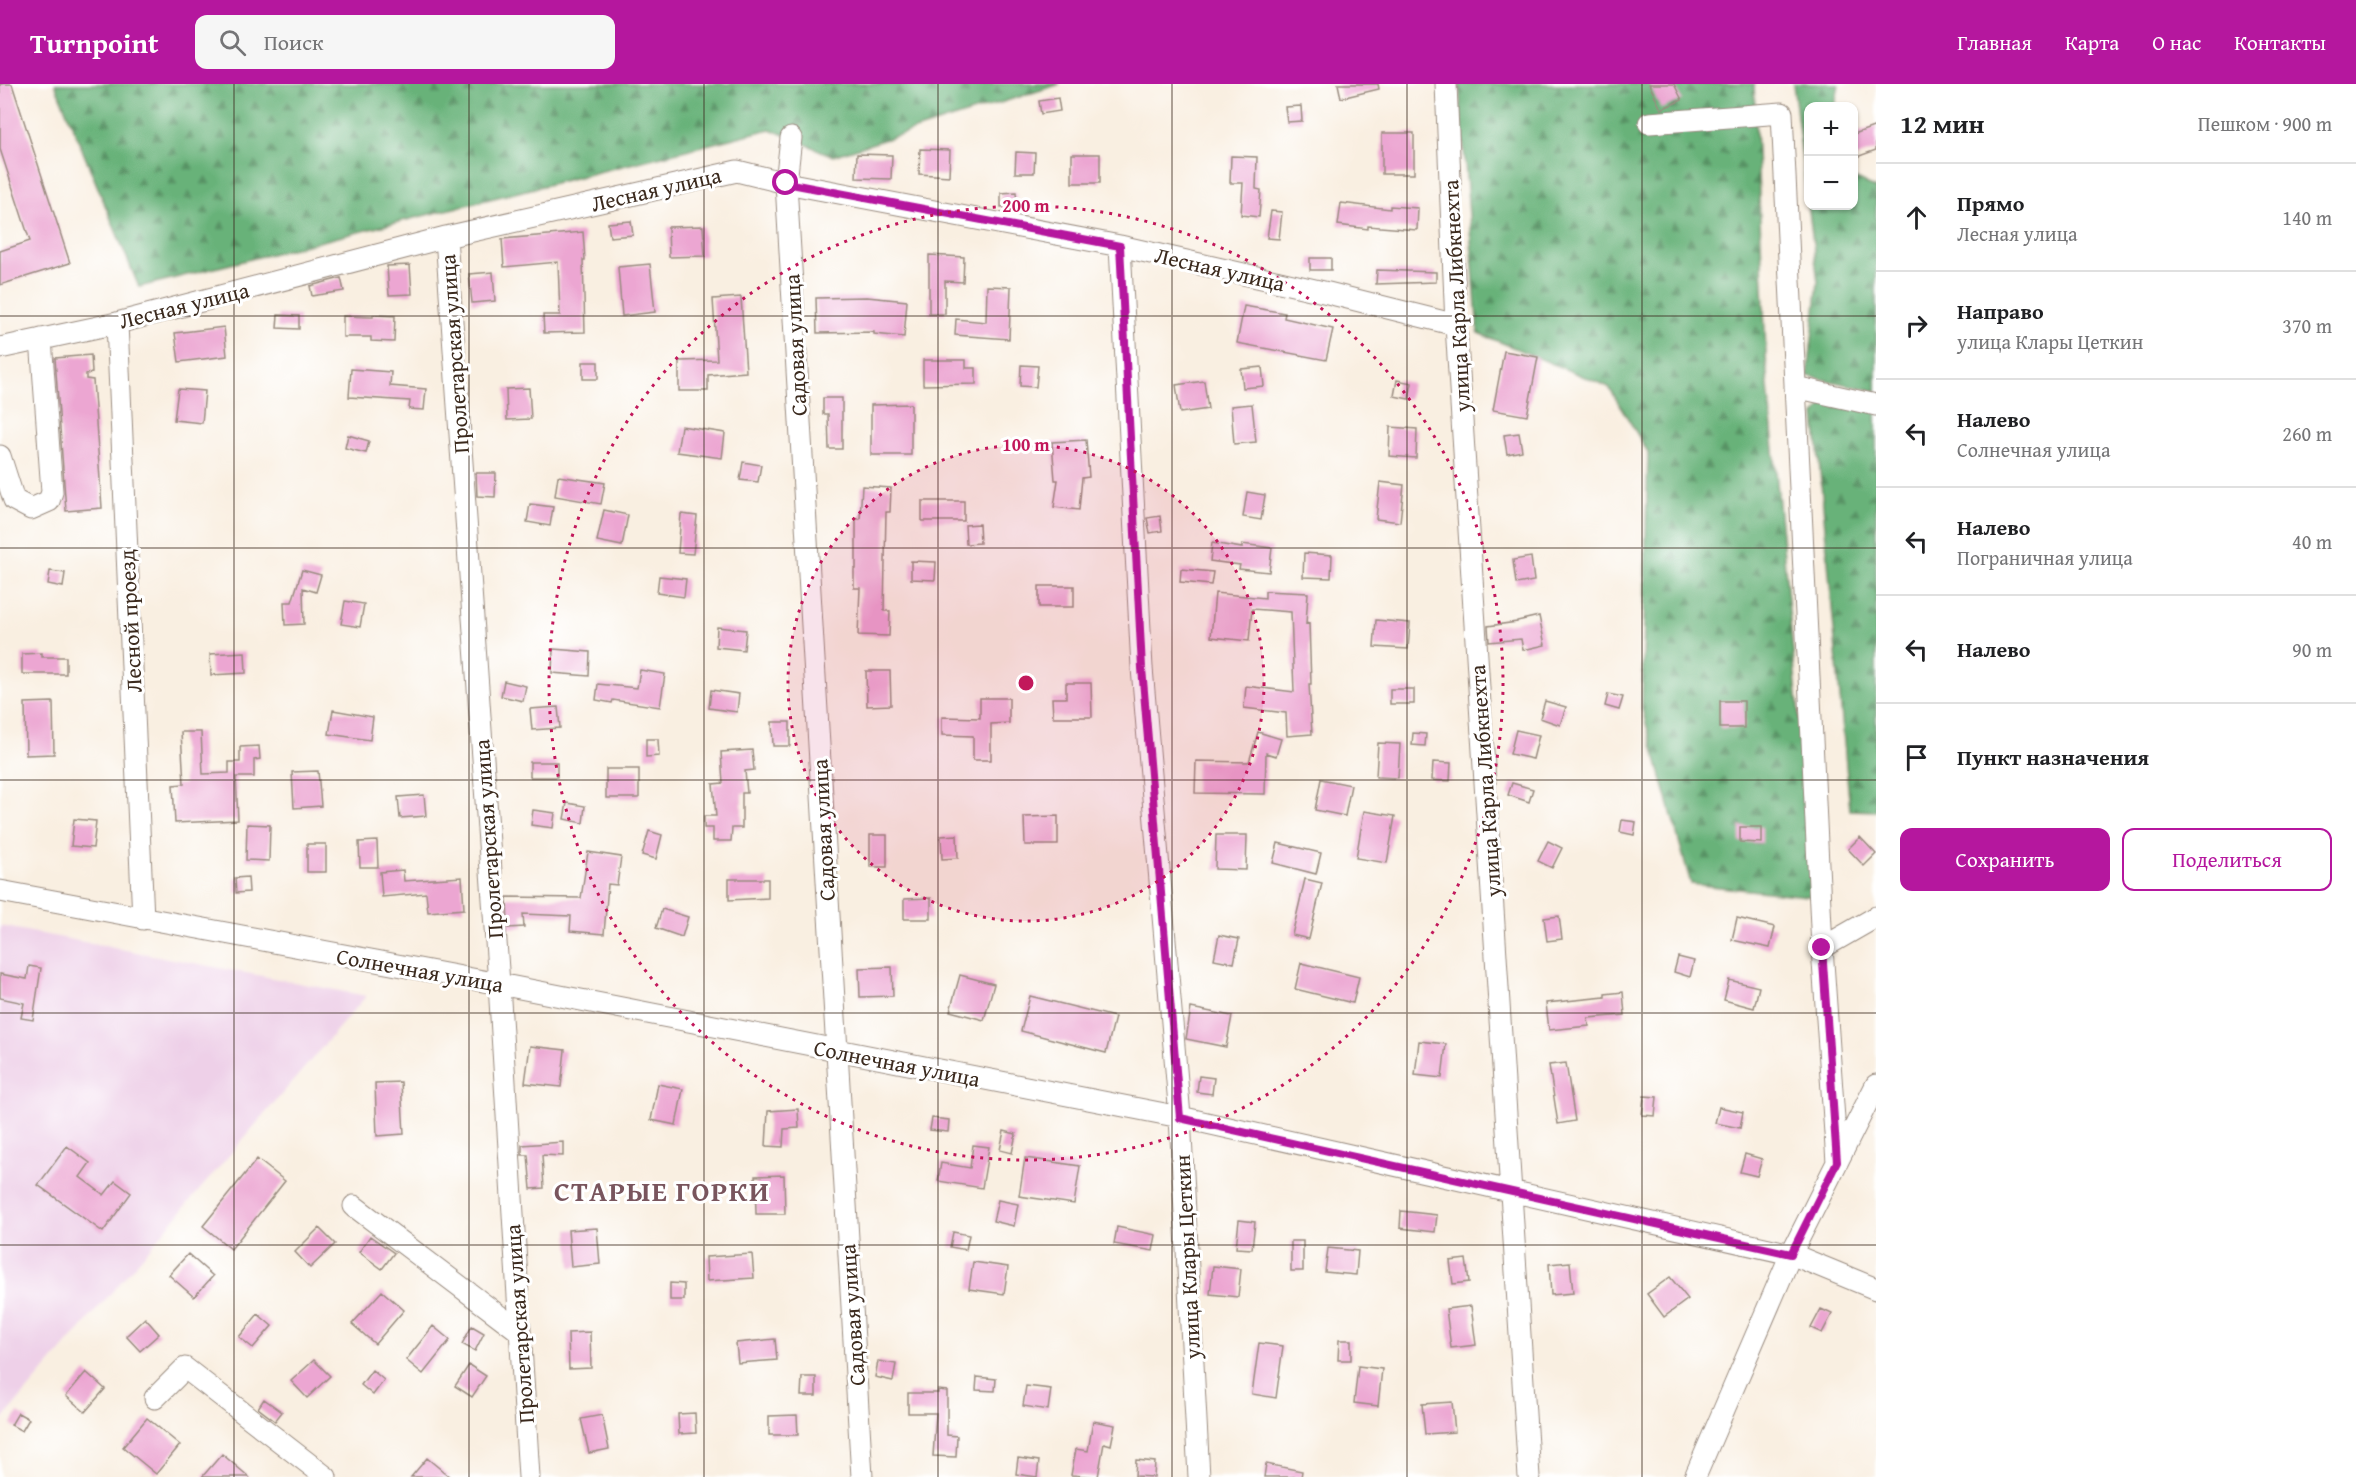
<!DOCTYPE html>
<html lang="ru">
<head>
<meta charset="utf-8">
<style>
	:root { --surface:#fff; --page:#f6f6f6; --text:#202124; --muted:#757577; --line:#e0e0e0; --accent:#b5179e }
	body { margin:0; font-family:"Gentium Book Plus",serif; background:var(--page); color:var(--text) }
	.controls { position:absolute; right:18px; top:18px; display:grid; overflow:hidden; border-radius:12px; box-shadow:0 2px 4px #0004 }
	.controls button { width:54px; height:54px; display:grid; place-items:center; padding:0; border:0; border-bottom:2px solid var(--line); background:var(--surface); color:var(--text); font:30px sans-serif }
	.stop { position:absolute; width:18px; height:18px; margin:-14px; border:4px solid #b5179e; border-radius:50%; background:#fff }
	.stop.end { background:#b5179e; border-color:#fff; box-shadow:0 2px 6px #0008 }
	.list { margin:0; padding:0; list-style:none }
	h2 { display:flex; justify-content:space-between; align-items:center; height:78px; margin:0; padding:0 24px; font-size:26px }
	h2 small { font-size:20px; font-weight:400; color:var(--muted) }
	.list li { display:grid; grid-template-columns:39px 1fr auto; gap:18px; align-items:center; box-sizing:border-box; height:108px; padding:0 24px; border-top:2px solid var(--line) }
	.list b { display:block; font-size:22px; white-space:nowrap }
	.list p { margin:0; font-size:20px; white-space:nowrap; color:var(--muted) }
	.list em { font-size:20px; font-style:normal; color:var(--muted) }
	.actions { display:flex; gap:12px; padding:18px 24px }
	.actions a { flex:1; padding:14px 0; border:2px solid var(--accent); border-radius:12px; text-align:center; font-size:21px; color:var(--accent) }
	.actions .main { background:var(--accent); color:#fff }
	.icon { flex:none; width:33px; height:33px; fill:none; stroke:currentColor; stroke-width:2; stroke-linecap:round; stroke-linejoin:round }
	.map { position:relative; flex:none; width:1876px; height:1393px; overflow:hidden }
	header { display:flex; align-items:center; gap:36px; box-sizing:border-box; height:84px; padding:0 30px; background:var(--accent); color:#fff }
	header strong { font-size:28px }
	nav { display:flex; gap:33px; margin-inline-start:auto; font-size:21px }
	.search { width:420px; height:54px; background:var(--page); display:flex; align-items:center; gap:15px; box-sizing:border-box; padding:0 21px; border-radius:12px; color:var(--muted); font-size:22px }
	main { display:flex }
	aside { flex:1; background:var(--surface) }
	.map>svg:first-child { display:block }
	.built { fill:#eed0e8 }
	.forest { fill:url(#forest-firs); stroke:#526e4c; stroke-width:1.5 }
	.building { fill:#eca6d2 }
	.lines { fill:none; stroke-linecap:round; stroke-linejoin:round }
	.minor-casing { stroke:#9a8c80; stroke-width:23 }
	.minor { stroke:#fff; stroke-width:21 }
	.route { stroke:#b5179e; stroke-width:8 }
	.grid { fill:none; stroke:#3b2a1e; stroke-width:1.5; stroke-opacity:0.55 }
	.ring { fill:none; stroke:#c2185b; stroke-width:3; stroke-dasharray:3 6 }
	.labels { text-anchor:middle; stroke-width:6; stroke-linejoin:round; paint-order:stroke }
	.street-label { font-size:22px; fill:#3b2a1e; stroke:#fff }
	.district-label { font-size:28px; font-weight:bold; letter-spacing:1.5px; fill:#79555d; stroke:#fff }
	.centre { fill:#c2185b; stroke:#fff; stroke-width:3 }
	.ring-label { font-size:18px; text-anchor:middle; font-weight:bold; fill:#c2185b; stroke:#fff; stroke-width:6; stroke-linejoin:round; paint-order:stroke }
</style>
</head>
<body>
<header>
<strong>Turnpoint</strong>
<div class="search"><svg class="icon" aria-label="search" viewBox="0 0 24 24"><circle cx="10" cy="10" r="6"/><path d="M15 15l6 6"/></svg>Поиск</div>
<nav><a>Главная</a><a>Карта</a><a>О нас</a><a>Контакты</a></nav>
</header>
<main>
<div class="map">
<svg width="1876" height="1393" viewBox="0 0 1876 1393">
	<defs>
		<pattern id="forest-firs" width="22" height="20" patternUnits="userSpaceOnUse" patternTransform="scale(1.5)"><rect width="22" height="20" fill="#68b279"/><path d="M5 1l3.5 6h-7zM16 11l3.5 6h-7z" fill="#579163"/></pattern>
	</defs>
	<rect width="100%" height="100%" fill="#fff"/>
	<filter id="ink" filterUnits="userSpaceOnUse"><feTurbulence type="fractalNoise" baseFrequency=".0167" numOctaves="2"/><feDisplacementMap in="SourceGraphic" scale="12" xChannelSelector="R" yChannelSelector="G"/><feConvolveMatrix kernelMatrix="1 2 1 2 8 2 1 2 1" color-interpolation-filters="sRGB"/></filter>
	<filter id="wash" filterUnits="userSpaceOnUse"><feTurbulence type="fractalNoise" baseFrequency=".008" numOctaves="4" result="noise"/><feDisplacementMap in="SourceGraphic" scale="24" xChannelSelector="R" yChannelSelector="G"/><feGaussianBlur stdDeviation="1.35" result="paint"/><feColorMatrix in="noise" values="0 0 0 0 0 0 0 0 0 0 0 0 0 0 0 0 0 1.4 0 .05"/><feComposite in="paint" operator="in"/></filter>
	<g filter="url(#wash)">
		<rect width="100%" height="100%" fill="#f9efe1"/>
		<path class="built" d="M0,842L366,912L2,1336L0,1335Z"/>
		<path class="forest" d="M55,0H1060L833,72L770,45L139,203Z
			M1459,0H1754L1767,292L1816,813L1691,800L1642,625L1648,368L1609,303L1478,249Z
			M1793,0H1839L1835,22H1808V122H1854V94L1876,105V307L1808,292L1818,198Z
			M1826,317L1876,328V727L1850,726L1815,331Z"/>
		<g id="blocks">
			<path class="building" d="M0,0H12L70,179L0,201V167L30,157L0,65Z
				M1338,0H1378L1379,5L1341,14Z
				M1649,0H1674L1682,16L1661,25Z
				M1058,14L1060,27L1041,30L1039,17Z
				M1301,22L1302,37L1287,38L1285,23Z
				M1876,42V66L1854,74V50Z
				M1382,49H1414V90H1382Z
				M920,65L950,66L949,92L919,90Z
				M1016,68L1035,69L1034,89H1015Z
				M857,70L892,71L891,95L856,94Z
				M1072,70H1100V99H1072Z
				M1231,72L1257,73L1256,105L1261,106L1259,133L1241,131L1243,99H1230Z
				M1016,108L1017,122L1001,123V109Z
				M1341,119L1390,125V122L1418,124L1417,146L1368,142V145L1338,141Z
				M1271,127L1282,128L1279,155L1267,154Z
				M631,137L633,151L610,153L608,139Z
				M703,142L705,172L669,173L668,143Z
				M583,148L585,176H583L585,248L544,249L543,231H560L558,178L504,183L502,155Z
				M929,171L964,173L963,198L945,197V230H929Z
				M1310,174H1331V186H1310Z
				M650,180L655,228L622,232L618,183Z
				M410,181L412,210L389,211L387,182Z
				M1377,186L1436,188V198L1376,200Z
				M493,188L495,217L472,219L469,190Z
				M341,194L344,207L312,212L310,202Z
				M987,202L1011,203L1009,255L955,251L956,235L986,238Z
				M741,213L746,288L708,291V307H679V277L717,276L713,215Z
				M867,213L907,217L904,253L874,250V248L817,249L816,214Z
				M1244,222L1285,229L1284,234L1333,245L1326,276L1237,259Z
				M278,231L299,232V245L277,244Z
				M373,231L395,232L394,258L371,257V253H343V232L373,233Z
				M224,243L227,272L179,278L175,249Z
				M1504,267L1538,273L1527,332L1493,326Z
				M91,271L92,289L86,290V295L93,296L102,424L66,427L55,274Z
				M923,276H966V284H976V300L923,301Z
				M583,278H598V295H583Z
				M1021,281L1038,282L1036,303L1020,302Z
				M1262,283L1264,302L1243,304L1241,285Z
				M351,285L391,288L390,302L426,305L424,326L409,325L410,317L349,313Z
				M1397,296L1412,299L1409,315L1394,312Z
				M1204,297L1208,325L1180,329L1176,301Z
				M529,304L531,335L507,336L506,305Z
				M178,305L205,307L202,339L174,336Z
				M823,314H842V365H829L828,330H823Z
				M911,320V371H871V321Z
				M1252,320L1256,358L1234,360L1231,322Z
				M681,342L725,349L722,374L677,368Z
				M1390,343L1417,345L1416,374L1389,372Z
				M1519,349L1522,367L1507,370L1504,351Z
				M348,351L369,357L366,369L345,364Z
				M1086,356L1089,393L1082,394L1079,426L1054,423L1058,396H1055L1052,358Z
				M743,378L761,381L758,398L740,396Z
				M476,389H496L495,413L477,412Z
				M558,392L605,399L601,420L555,412Z
				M1380,398L1404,401L1400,438L1376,435Z
				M862,402L891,404L890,428H886L884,527H890L889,552L858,551L860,504H854V485H856V435H860Z
				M1247,408L1265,411L1261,436L1243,433Z
				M922,417H964V437H922Z
				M530,420L553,423L550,442L527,438Z
				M604,426L628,431L622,462L597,457Z
				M681,430L697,432L693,470L678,469Z
				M1160,432L1162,447L1150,449L1147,434Z
				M979,440L980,459L966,460L965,441Z
				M1212,459L1242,464V460L1272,464L1269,488L1239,485L1240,481L1210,477Z
				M1304,469L1332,471L1331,494L1303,493Z
				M1531,473L1534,497L1516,500L1513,476Z
				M911,477L936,478L935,496L911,495Z
				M1181,485L1213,488L1211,501L1180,498Z
				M302,486L321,491L316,508L303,504L304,540L285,541L284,518H292Z
				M50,487L65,489L63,503L48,500Z
				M659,492L686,495L684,513L657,509Z
				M1039,502H1074V523H1039Z
				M1265,507L1308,509L1306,540L1309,539L1311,600H1309L1312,650L1287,652L1286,629L1244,624L1246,602L1294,608L1291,528L1252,525L1249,557L1211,553L1215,509L1265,514Z
				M345,517L364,520L360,543L341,540Z
				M1539,532L1545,561L1523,566L1521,555L1489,558L1488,542L1517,538V537Z
				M1376,536L1410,539L1408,565L1374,563Z
				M717,543L746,546L744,566L716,563Z
				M553,565L590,568L589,592L552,589Z
				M245,568L246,589L211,591L210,570Z
				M42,569V573H66V590H22V570Z
				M640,586L665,590L660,623L613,616L612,619L596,616L598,600L637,604Z
				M866,587H890L891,621L867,622Z
				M504,597L526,602L523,617L501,612Z
				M1066,599H1091L1092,633H1053L1052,614H1066Z
				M1390,605H1414V620H1390Z
				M711,606L739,610L737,628L709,624Z
				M1608,610L1623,613L1619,626L1605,622Z
				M980,614H1009V639L991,640V676H973V652L942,651V633L980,634Z
				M1545,617L1566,623L1560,641L1540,634Z
				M1720,617H1744V644H1720Z
				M53,618L54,670L26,671L25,619Z
				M558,623L560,644L532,646L530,625Z
				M333,626L373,633L370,656L329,650Z
				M772,638H790V662H773Z
				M1516,646L1539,651L1533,675L1510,670Z
				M181,648H201L203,690L229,689V678H240V663L259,662L260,675L254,676V693H236L238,736L175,739L173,701L184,700Z
				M1258,648L1281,655L1276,672L1266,669L1265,710L1195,709L1196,677L1249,678Z
				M1413,649L1426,650L1425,662L1412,661Z
				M646,655H658L659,672L646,673Z
				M1378,659L1400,660L1398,694L1376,693Z
				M752,666L754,686L745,687L747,709H742V744H732L731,757H713V744H704V732H716L713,700L723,699L721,668Z
				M530,678H557V693H530Z
				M1433,678L1451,679L1450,697L1432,696Z
				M606,685H639V714H606Z
				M318,687L321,722L294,724L292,688Z
				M1321,695L1351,701L1345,732L1315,726Z
				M1512,699L1533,705L1529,718L1508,711Z
				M424,711L426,732L400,734L398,713Z
				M567,719L585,722L583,739L564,735Z
				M533,726L555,729L553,744L531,741Z
				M1364,727L1395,732L1387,779L1356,774Z
				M1058,732V761H1025L1024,733Z
				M74,735L96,737L93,764L71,762Z
				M1622,736L1636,738L1634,751L1620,748Z
				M247,740L270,741L269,777L246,776Z
				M1740,743H1762V759L1740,758Z
				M649,747L662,751L656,775L642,771Z
				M870,751H887V783H870Z
				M957,751L958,774L942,775L941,752Z
				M1216,751H1247L1246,786L1215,785Z
				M1860,753L1876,770L1864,782L1848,765Z
				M377,757L378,783H360L359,758Z
				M1548,757L1562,764L1552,784L1538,777Z
				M1278,759L1321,769L1316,790L1273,779Z
				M307,760H326V788H307Z
				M588,768L621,773L617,801L608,800L604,850L570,847L571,832L523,830L524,843L508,844L507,813L581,814Z
				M403,786L404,797L462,793L464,825L428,828L426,809L382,813L380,788Z
				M248,793L249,808L236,809L235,794Z
				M729,795H768V814L729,816Z
				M1305,795L1322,799L1309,855L1292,851Z
				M931,814V835H904V815Z
				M662,825L688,833L682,853L656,844Z
				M1559,832L1562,855L1547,857L1544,834Z
				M1737,834L1775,843L1770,864L1732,856Z
				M1219,851L1239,855L1234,879L1214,875Z
				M1678,873L1694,877L1690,893L1674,888Z
				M1301,879L1359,893L1353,919L1295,905Z
				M29,882L41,884L33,936L21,934L24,919L0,914V890L27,895Z
				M892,883L893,912L860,913L859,884Z
				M960,891L994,900L984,936L950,927Z
				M1729,896L1759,903L1754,924L1724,916Z
				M1623,908L1625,931L1588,934L1589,942L1549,946L1546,919L1605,913V910Z
				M1030,912L1115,933L1106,969L1021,947Z
				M1191,924L1232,932L1226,963L1186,955Z
				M1419,957L1446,960L1442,994L1415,991Z
				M530,962L565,966L561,1003L525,999Z
				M1566,979L1575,1037L1558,1040L1549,981Z
				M1199,992L1214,994L1212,1010L1197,1008Z
				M401,998L404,1050L377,1052L375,999Z
				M658,1000L683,1005L676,1041L651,1036Z
				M1644,1012L1657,1013L1655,1032L1642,1031Z
				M1719,1023L1743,1028L1740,1044L1715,1039Z
				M798,1025L799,1044L784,1045L783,1063L766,1062L768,1027Z
				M932,1034L949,1036L948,1048L930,1046Z
				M1004,1047L1016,1050L1012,1069L1000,1066Z
				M563,1058V1072L542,1071L544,1104L531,1105L528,1071H522V1061Z
				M973,1061L989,1063L982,1104L938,1097L941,1079L970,1084Z
				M67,1062L90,1079L80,1093L104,1111L115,1097L131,1109L103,1148L38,1101Z
				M1745,1070L1762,1075L1757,1092L1740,1088Z
				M1025,1074L1080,1082L1074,1120L1019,1112Z
				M257,1075L285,1097L231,1165L203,1142Z
				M784,1091L785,1130H756L755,1092Z
				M998,1116L1018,1120L1014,1142L993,1137Z
				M1401,1127L1437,1131L1435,1148L1400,1144Z
				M1239,1136L1255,1138L1252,1165L1236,1164Z
				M1117,1143L1156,1151L1153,1167L1114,1160Z
				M319,1144L335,1160L310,1184L295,1168Z
				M597,1144L600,1180L571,1183L568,1146Z
				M953,1148L969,1151L966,1166L950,1163Z
				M370,1152L394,1169L382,1185L359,1168Z
				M1291,1157H1303V1187H1291Z
				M1328,1164L1358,1167L1356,1191L1325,1188Z
				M188,1170L213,1192L194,1213L169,1191Z
				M752,1170L754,1194L707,1197L706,1173Z
				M1466,1175L1469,1198L1453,1200L1450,1177Z
				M973,1178L1008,1183L1004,1210L969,1205Z
				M1570,1178L1573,1209L1551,1211L1549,1180Z
				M1213,1182L1241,1185L1238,1213L1210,1210Z
				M1670,1193L1688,1215L1664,1233L1647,1210Z
				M670,1199L684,1200V1216H670Z
				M382,1207L404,1226L375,1260L352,1240Z
				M1471,1222L1476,1261L1451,1264L1446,1225Z
				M1821,1225L1832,1230L1822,1249L1811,1244Z
				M258,1230L272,1242L253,1264L239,1253Z
				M145,1234L159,1250L140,1267L126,1252Z
				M433,1242L450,1256L423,1290L406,1276Z
				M472,1242L484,1249L475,1267L462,1260Z
				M590,1248L591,1284L569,1285L568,1249Z
				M775,1255L777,1276L738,1279L736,1259Z
				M1339,1256H1351V1276H1338Z
				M1259,1259L1283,1262L1276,1314L1252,1310Z
				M314,1276L330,1292L307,1314L291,1297Z
				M878,1277L896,1280L893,1297L875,1293Z
				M469,1281L486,1292L472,1313L455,1302Z
				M1358,1282L1382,1285L1378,1322L1354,1319Z
				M372,1286L384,1296L373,1311L361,1301Z
				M86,1288L105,1305L85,1328L66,1312Z
				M802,1293H816V1312H801Z
				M977,1293L996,1295L995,1307L976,1306Z
				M1026,1302L1051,1305L1048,1326L1023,1322Z
				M938,1306L947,1307V1351L957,1352L956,1373L933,1372L936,1329H908V1309H938Z
				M264,1315L282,1328L275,1337L258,1324Z
				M1452,1318L1455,1348L1425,1350L1422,1320Z
				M18,1329L29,1335L22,1347L11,1341Z
				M695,1329L696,1349L679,1350L678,1330Z
				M602,1331L609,1365L589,1369L581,1335Z
				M797,1331L798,1351H769V1332Z
				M147,1334L180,1361L156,1390L123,1363Z
				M1093,1337L1115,1341L1111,1361L1104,1359L1098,1393L1071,1391L1076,1365L1088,1367Z
				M222,1370L249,1393H202Z
				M427,1374L450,1393H411Z
				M1018,1374L1039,1377L1037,1393L1016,1390Z
				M1136,1376L1155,1378L1154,1393L1135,1392Z
				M1266,1380L1302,1387L1301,1393H1264Z"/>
		</g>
	</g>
	<g filter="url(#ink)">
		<use href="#blocks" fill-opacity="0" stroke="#9a8c80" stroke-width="1.5"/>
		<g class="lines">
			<defs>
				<path id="minor" d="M1446,0L1456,241L1529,1393
					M1649,39L1782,29L1822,864L1837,1078
					M791,54L786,99L862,1393
					M446,153L499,900L529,1393
					M1120,162L1142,584L1180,1033L1199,1393
					M117,239L143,835
					M0,264L117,239L446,153L737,87L786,99L1120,162L1328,209L1456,241
					M1795,303L1876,321
					M0,372L14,416L31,425L49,417L52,408L41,255
					M0,807L499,900L1180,1033L1791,1170L1876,1205
					M1822,864L1876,833
					M354,1122L519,1247
					M155,1314L185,1284L326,1393
					M1695,1393L1791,1170L1876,1001"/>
			</defs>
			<use href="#minor" class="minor-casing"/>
			<use href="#minor" class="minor"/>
		</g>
	</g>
	<g class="lines" filter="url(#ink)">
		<path class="route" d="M786,99L1120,162L1142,584L1180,1034L1791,1170L1837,1078L1822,864"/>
	</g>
	<path class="grid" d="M234,0V1393M469,0V1393M704,0V1393M938,0V1393M1172,0V1393M1407,0V1393M1642,0V1393M0,232H1876M0,464H1876M0,696H1876M0,929H1876M0,1161H1876"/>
	<circle cx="1026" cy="599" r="238" fill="#c2185b" fill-opacity=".12"/>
	<g class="ring">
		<circle cx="1026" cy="599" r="238"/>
		<circle cx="1026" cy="599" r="477"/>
	</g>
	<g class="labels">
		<g class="street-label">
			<text transform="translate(656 105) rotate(-13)" y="8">Лесная улица</text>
			<text transform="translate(1220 185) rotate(13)" y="8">Лесная улица</text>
			<text transform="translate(1456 212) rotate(-93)" y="8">улица Карла Либкнехта</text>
			<text transform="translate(184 221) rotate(-14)" y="8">Лесная улица</text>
			<text transform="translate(795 261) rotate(-93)" y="8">Садовая улица</text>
			<text transform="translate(454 270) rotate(-94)" y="8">Пролетарская улица</text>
			<text transform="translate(130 537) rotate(-93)" y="8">Лесной проезд</text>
			<text transform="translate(1485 697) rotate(-94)" y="8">улица Карла Либкнехта</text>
			<text transform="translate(823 746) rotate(-93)" y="8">Садовая улица</text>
			<text transform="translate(488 755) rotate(-94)" y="8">Пролетарская улица</text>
			<text transform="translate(420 886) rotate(10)" y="8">Солнечная улица</text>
			<text transform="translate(897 979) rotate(11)" y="8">Солнечная улица</text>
			<text transform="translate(1187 1173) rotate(-93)" y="8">улица Клары Цеткин</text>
			<text transform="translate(852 1231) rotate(-94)" y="8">Садовая улица</text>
			<text transform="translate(519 1240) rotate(-94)" y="8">Пролетарская улица</text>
		</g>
		<g class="district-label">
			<text x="662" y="1117">СТАРЫЕ ГОРКИ</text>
		</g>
	</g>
	<circle cx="1026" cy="599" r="9" class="centre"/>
	<g class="ring-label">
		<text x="1026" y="128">200 m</text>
		<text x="1026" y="367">100 m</text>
	</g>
</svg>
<div class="controls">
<button>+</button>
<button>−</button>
</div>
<div class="stop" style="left:786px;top:99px"></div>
<div class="stop end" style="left:1822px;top:864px"></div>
</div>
<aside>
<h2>12 мин<small>Пешком · 900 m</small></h2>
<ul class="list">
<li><svg class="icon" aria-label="ahead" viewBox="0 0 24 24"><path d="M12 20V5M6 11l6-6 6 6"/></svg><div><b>Прямо</b><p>Лесная улица</p></div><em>140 m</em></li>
<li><svg class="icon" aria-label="right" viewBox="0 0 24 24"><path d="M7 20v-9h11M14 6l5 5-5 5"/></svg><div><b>Направо</b><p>улица Клары Цеткин</p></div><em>370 m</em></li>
<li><svg class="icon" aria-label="left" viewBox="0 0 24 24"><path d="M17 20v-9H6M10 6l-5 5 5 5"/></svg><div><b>Налево</b><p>Солнечная улица</p></div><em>260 m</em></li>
<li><svg class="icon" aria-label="left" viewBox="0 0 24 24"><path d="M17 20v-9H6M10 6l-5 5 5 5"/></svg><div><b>Налево</b><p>Пограничная улица</p></div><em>40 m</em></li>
<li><svg class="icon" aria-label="left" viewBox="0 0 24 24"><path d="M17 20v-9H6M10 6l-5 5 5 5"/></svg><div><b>Налево</b></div><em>90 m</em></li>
<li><svg class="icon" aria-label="arrive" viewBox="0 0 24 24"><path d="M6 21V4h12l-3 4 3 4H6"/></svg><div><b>Пункт назначения</b></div></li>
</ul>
<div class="actions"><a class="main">Сохранить</a><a>Поделиться</a></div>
</aside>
</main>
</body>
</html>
